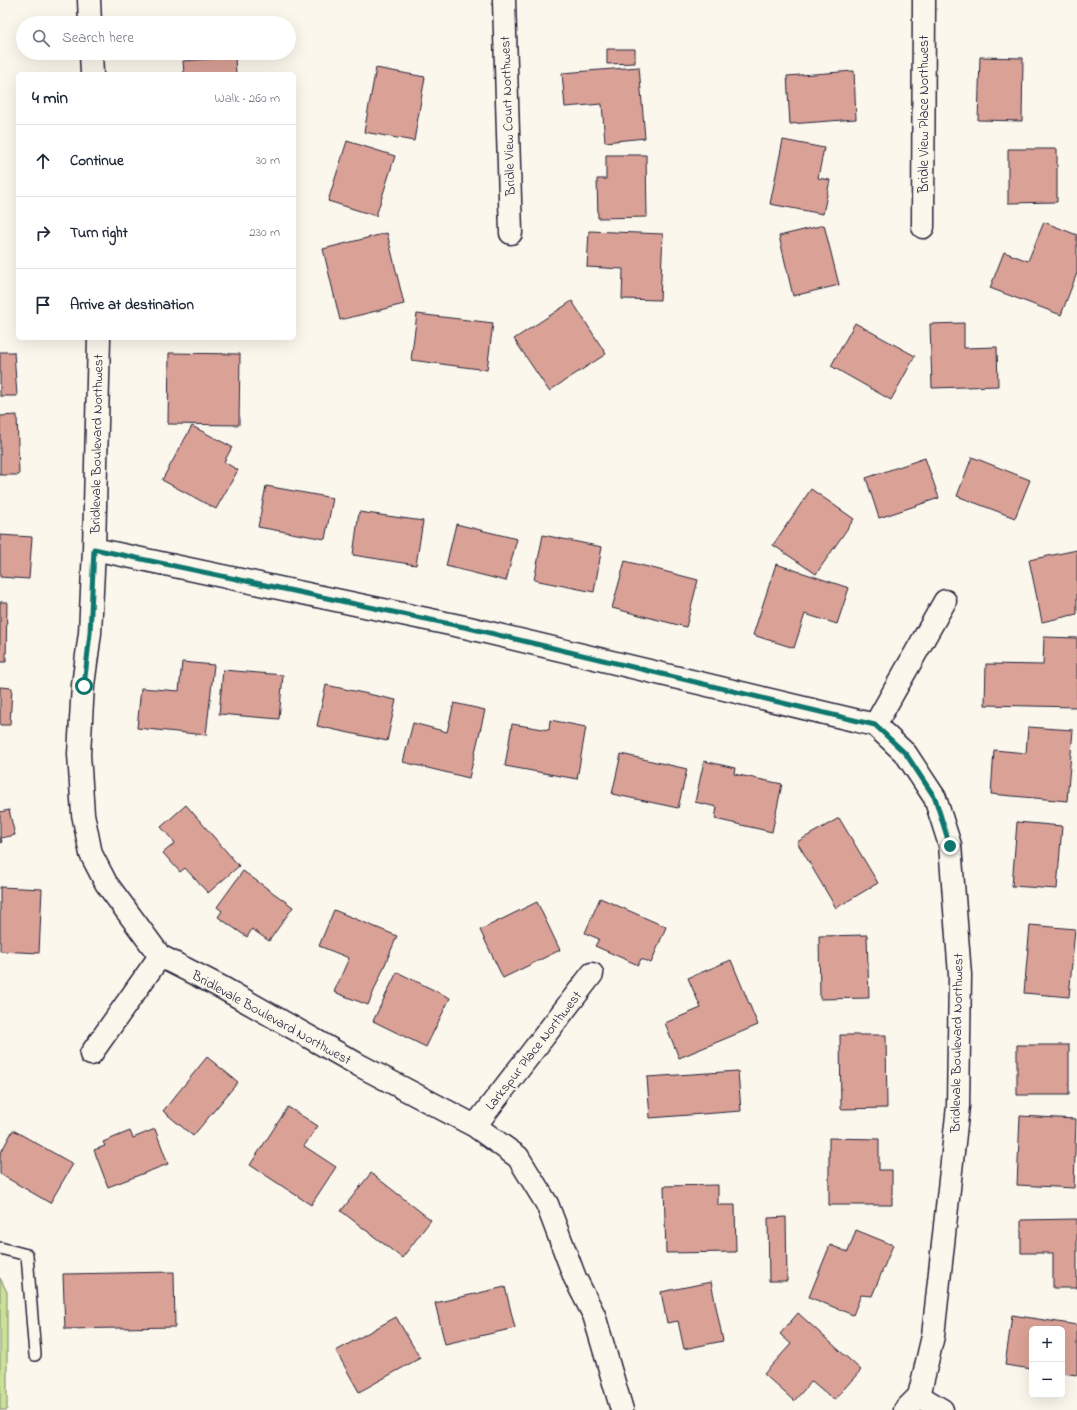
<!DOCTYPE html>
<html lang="en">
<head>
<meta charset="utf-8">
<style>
	:root { --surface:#fff; --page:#f6f6f7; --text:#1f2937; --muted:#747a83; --line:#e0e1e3 }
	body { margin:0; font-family:"Indie Flower",sans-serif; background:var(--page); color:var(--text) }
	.controls { position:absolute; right:12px; bottom:12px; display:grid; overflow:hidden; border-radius:6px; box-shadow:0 4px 16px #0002 }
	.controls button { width:36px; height:36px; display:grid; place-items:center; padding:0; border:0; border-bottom:1px solid var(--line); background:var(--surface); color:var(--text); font:20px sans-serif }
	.stop { position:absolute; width:12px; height:12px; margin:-9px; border:3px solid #0f766e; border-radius:50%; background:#fff }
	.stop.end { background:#0f766e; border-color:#fff; box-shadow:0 1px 4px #0008 }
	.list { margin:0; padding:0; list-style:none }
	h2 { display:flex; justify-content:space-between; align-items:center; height:52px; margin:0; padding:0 16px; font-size:17px }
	h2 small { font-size:13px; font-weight:400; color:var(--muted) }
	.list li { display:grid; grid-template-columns:26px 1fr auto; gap:12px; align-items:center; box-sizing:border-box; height:72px; padding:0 16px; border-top:1px solid var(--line) }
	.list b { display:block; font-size:15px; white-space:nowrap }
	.list em { font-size:13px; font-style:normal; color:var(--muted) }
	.icon { flex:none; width:22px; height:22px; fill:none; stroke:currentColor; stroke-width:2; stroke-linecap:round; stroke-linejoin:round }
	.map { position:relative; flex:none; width:1077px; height:1410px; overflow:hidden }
	.search { position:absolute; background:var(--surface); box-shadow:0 4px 16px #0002; left:16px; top:16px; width:280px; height:44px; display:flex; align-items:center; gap:10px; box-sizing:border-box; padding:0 14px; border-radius:22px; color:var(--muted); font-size:15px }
	.panel { position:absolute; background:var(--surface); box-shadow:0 4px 16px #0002; left:16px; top:72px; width:280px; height:268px; border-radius:6px }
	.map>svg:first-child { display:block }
	.green { fill:#cbe196; stroke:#768268 }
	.building { fill:#daa196; stroke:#22223b }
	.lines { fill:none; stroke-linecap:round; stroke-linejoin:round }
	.lane-casing { stroke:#22223b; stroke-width:14 }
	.street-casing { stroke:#22223b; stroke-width:25 }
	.lane { stroke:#fbf7ec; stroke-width:11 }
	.street { stroke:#fbf7ec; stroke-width:22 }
	.route { stroke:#0f766e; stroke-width:5 }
	.labels { text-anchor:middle; stroke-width:3.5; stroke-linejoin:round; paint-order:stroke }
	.street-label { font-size:14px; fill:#22223b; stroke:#fbf7ec }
</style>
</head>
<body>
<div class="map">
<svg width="1077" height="1410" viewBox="0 0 1077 1410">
	<rect width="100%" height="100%" fill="#fbf7ec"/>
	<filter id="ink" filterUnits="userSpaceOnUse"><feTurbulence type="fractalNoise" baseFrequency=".025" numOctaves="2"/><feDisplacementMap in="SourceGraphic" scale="8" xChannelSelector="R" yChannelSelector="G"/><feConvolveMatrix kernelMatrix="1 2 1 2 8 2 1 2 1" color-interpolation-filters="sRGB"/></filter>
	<g filter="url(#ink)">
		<path class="green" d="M0,1278L7,1292V1410H0Z"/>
		<path class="building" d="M607,49H635V63L607,64Z
			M235,57L236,74H184L183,61Z
			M980,57L1023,58L1022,121L978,120Z
			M639,67L645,138L605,142L602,104L565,107L562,73Z
			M376,68L425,77L414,141L364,132Z
			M854,71L856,119L790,124L787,76Z
			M783,140L824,148L818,178L830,180L823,214L770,204Z
			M347,141L395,156L376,216L328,201Z
			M1008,149H1057V202L1008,203Z
			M606,155H646L647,217L598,218L597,179H606Z
			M1044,222L1077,235V273L1061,315L990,288L1004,252L1028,261Z
			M824,225L839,285L793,296L779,236Z
			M589,231L663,234L660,300L622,299L623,269L587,267Z
			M387,233L404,304L340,320L323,249Z
			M572,301L606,354L549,391L514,339Z
			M417,314L493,323L487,370L411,360Z
			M855,323L915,356L891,400L831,366Z
			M964,323V348L997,347L998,386L932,388L930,324Z
			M0,352H14L17,396H0Z
			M169,353L240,354L239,425L168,424Z
			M17,415L19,475H0V416Z
			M192,426L232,447L224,462L238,470L216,509L162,480Z
			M972,457L1030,480L1015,518L957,496Z
			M925,458L939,498L879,518L866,478Z
			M266,486L333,498L325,539L258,527Z
			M811,489L854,519L816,574L773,545Z
			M359,512L423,521L416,565L353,555Z
			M456,524L517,539L506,581L446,566Z
			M0,535L32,537L29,579L0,577Z
			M543,535L602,547L594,592L534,580Z
			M1077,550V614L1042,622L1029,560Z
			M625,561L698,580L686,627L612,608Z
			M776,564L849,588L837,624L805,614L794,648L753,635Z
			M0,602H7L6,662H0Z
			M1044,637L1077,638V707L985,705L986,664L1043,665Z
			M182,662L214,665L206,735L137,728L141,688L179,691Z
			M223,670L283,675L279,719L219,714Z
			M326,685L396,700L387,741L317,726Z
			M0,687L12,688L10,725H0Z
			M454,703L485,710L469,778L403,762L413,723L447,732Z
			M550,720L586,727L577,779L505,766L512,724L549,730Z
			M1028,727L1073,730L1067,801L991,794L994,750L1026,753Z
			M621,754L687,769L678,808L612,794Z
			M704,761L735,768L734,774L782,784L772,832L715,819L717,807L695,802Z
			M186,805L239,866L208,893L185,868L180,872L163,853L175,843L161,827Z
			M9,810L15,835L1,838L2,842L0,843V812Z
			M839,818L878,883L836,908L797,842Z
			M1017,822L1062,826L1057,889L1012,886Z
			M243,871L293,907L269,941L252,929L247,937L218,917L222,911L217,907Z
			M0,887L42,889L39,953L0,951Z
			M600,898L666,927L651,963L641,959L638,965L595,946L599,939L585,933Z
			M537,902L560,950L503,978L480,930Z
			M334,910L397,936L368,1005L334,992L349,958L319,946Z
			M1030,925L1075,929L1069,997L1024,993Z
			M867,935L869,998L820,999L819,936Z
			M731,960L758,1025L679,1058L665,1023L701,1008L688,978Z
			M397,972L450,998L426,1047L373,1021Z
			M840,1035H886L887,1108L841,1109Z
			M1017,1045H1069V1095H1017Z
			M207,1057L238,1082L193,1136L163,1111Z
			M738,1071L741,1111L650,1118L647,1077Z
			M288,1107L318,1126L304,1146L336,1167L311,1205L250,1165Z
			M1020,1116L1076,1119L1074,1188L1017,1185Z
			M155,1129L168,1164L108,1187L94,1150L105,1146L103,1142L130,1131L133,1138Z
			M13,1130L73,1164L50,1203L0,1174V1154Z
			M829,1138L879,1139V1170H892V1205H829Z
			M371,1173L431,1220L402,1258L341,1211Z
			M718,1185V1205H735L736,1252L666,1253L664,1186Z
			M786,1217L787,1281H769L768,1218Z
			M1077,1219V1288H1053V1253H1021V1220Z
			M856,1230L893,1245L872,1296L861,1295L853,1315L809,1297L830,1245L848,1252Z
			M174,1272L175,1327L65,1329L63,1274Z
			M711,1282L723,1341L684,1349L678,1321L667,1323L661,1292Z
			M505,1287L515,1328L445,1344L435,1303Z
			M798,1313L861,1370L834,1400L812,1381L794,1401L764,1374L791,1344L780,1334Z
			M1012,1315L1077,1325V1375L1062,1373V1329H1032V1369L1005,1365Z
			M396,1317L420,1358L359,1392L336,1351Z"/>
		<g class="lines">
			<defs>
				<path id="lane" d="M0,1248L27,1255L35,1355"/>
				<path id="street" d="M89,0L90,23
					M504,0L511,233
					M91,53L92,74
					M923,227L924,0
					M99,338L94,549L90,633L83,685L79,754L83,814L91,854L106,883L160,956L221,987L357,1064L475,1126L518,1157L547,1204L575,1278L594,1315L622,1410
					M94,549L469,628L875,725L906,754L935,798L950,845L960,975L958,1106L933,1336L919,1396L905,1410
					M875,725L945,601
					M91,1054L160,956
					M475,1126L592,974
					M919,1396L942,1410"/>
			</defs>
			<use href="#lane" class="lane-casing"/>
			<use href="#street" class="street-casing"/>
			<use href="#lane" class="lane"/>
			<use href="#street" class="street"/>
		</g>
	</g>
	<g class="lines" filter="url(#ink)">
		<path class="route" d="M84,686L90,633L94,549L469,628L875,725L906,754L935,798L950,846"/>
	</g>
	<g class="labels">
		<g class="street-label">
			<text transform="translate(923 114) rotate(-90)" y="5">Bridle View Place Northwest</text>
			<text transform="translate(507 116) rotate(-92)" y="5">Bridle View Court Northwest</text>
			<text transform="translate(96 444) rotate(-89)" y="5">Bridlevale Boulevard Northwest</text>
			<text transform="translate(272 1017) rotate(29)" y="5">Bridlevale Boulevard Northwest</text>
			<text transform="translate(956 1043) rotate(-89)" y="5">Bridlevale Boulevard Northwest</text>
			<text transform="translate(533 1050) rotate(-52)" y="5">Larkspur Place Northwest</text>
		</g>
	</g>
</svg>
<div class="controls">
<button>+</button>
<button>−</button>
</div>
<div class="stop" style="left:84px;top:686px"></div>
<div class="stop end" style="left:950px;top:846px"></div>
<div class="search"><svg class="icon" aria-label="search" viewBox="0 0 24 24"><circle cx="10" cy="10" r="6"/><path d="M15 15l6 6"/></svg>Search here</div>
<section class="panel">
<h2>4 min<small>Walk · 260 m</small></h2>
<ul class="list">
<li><svg class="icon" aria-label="ahead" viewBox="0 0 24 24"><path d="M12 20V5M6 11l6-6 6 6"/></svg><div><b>Continue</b></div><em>30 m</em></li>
<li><svg class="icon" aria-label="right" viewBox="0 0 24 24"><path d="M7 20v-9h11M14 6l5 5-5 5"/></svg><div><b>Turn right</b></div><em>230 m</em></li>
<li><svg class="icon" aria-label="arrive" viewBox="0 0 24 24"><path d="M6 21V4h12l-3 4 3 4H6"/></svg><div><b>Arrive at destination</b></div></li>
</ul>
</section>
</div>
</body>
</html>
